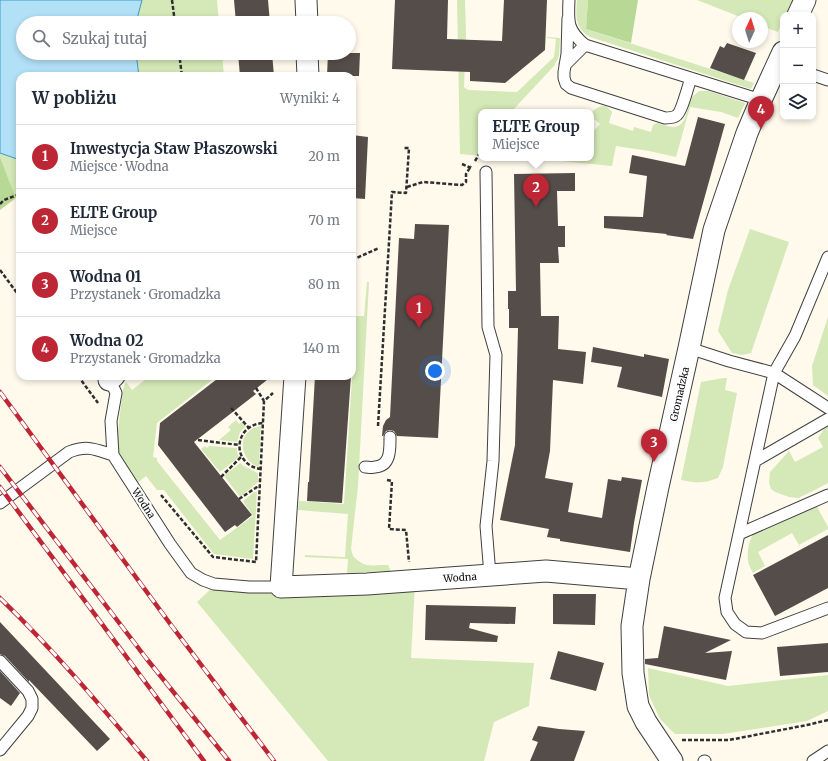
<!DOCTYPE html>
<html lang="pl">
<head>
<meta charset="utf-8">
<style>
	:root { --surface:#fff; --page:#f2f2f3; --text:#1f2937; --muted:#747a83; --line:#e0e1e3; --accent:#bc2635 }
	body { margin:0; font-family:Merriweather,serif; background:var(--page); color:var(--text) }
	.controls { position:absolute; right:12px; top:12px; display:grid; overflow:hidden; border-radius:8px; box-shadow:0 2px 6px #0003 }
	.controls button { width:36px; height:36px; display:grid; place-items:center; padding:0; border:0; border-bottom:1px solid var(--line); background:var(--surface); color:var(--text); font:20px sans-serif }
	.compass { position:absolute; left:732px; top:12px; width:36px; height:36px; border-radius:50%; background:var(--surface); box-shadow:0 2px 6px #0003; rotate:4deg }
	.you { position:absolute; left:435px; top:371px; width:14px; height:14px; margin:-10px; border:3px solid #fff; border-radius:50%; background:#1a73e8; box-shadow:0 0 0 6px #1a73e833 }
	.badge { display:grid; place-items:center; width:26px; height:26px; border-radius:50%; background:var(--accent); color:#fff; font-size:13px; font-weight:700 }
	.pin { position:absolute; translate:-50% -33px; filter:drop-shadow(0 1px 2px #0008) }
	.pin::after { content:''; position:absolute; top:21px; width:14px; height:12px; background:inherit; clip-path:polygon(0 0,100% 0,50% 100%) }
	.popup { position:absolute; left:478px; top:109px; width:116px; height:52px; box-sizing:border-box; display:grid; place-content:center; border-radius:8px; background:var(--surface); filter:drop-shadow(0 1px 3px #0005); font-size:13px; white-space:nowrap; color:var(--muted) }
	.popup b { font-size:15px; color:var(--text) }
	.popup::after { content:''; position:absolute; left:50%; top:100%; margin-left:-8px; border:8px solid transparent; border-top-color:var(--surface) }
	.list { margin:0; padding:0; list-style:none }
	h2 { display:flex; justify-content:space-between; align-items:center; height:52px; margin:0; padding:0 16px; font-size:17px }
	h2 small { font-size:13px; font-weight:400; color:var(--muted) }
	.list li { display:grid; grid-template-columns:26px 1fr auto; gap:12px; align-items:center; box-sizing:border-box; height:64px; padding:0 16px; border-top:1px solid var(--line) }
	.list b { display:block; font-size:15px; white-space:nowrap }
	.list p { margin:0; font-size:13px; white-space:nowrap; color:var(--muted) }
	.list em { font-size:13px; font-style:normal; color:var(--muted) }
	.icon { flex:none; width:22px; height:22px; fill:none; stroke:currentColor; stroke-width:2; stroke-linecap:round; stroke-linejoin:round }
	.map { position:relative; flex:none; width:828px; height:761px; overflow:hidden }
	.search { position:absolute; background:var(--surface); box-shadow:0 2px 6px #0003; left:16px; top:16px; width:340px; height:44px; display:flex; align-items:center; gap:10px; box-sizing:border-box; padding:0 14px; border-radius:22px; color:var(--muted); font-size:15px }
	.panel { position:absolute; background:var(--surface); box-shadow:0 2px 6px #0003; left:16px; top:72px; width:340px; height:308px; border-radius:12px }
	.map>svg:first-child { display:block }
	.green { fill:#d4e9b7 }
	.forest { fill:#b8d996 }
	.water { fill:#b2e0f6; stroke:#399acc }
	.building { fill:#554d49 }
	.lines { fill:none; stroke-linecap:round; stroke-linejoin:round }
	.service-casing { stroke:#404040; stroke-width:13 }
	.minor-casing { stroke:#404040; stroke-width:23 }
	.path { stroke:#2f2f2f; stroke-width:2.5; stroke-dasharray:4 2; stroke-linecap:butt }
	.service { stroke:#fff; stroke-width:11 }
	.minor { stroke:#fff; stroke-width:21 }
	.rail-casing { stroke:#bc2635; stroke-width:4.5 }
	.rail { stroke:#fff; stroke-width:3; stroke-dasharray:9; stroke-linecap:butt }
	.labels { text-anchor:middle; stroke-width:4; stroke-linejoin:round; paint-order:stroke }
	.street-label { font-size:10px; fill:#0d0d0d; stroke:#fff }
</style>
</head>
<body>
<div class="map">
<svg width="828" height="761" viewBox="0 0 828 761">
	<rect width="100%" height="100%" fill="#fffaec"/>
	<path class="green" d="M102,0H217L219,23H57Z
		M457,0H465L466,34L464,87L466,89L469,90L517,92L554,57L556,39L547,38V37L560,38L559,56L554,66L511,112H481V156L460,154Z
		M577,0H588L586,29L754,83L751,89L590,37C574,28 576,16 577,0Z
		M697,0H793L786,15H783V21L778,32L762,26V18H743Z
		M23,53H222L224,76H20Z
		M699,91H709L745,103L738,118L721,112L690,107L676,157L649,151L616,146L612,166L530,158H591V134L600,124L591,116V113C598,106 605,102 612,112L609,123L633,131L634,127L651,132L653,125L657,123C662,124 668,127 673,127C688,127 686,107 692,97C694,95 697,93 699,91Z
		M20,128V197L16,198L0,157V132Z
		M750,229L789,242L751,353L742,355L732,353L718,331L728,290Z
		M367,282H369L358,486L351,549L353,556C367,570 371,564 388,565L391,571L347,573L348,559L305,557V555L345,557L348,514L298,510L299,501L344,504L356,316H364Z
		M828,317V396L813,385L812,366Z
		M150,376H217L157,423L153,457L157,458V461L220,540L253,516L243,501L254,492H257L253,559L214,554L164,490H157L146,476L136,484L118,452V430L123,389L126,382L132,390Z
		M724,378H727L725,390L737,393L723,467L718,478C702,484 697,483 681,480L701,382Z
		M236,420L239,424L242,422L246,426L240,432L237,442L219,440L231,430L228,427Z
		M261,426L259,467C246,463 239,448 245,436C249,429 255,427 261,426Z
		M828,427V483L809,493L798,498L789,497L775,492L771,489L769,483L770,472L789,451L795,462L823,447L818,438L824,429Z
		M205,446L207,448L209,446L237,448V452L239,457L220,472L201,449Z
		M240,463L245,467L258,473V482L240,497L224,476Z
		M816,505L828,527V529L799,545L792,533L758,552L765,566L753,573C751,569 748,564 748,560C747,551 749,540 754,533L793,514Z
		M415,583L411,658L534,663L529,706L494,722L484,761H328L197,602L214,586Z
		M648,668L728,686L828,675V711L807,721L723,734H675L660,719L649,695Z"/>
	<path class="forest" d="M588,0H638L631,43L586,29Z
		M0,157L16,198L0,210Z"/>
	<path class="water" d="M0,0H142L136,23H23V53H136L139,76H20V160L0,153Z"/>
	<path class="building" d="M234,0H268L270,23H236Z
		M395,0H448L447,39L502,41L504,0H547L545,50L505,83L470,81V72L392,69Z
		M727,43L756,53L744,80L710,68L720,46L724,48Z
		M238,53H272L274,76H240Z
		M328,53H360L359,76H327Z
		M698,117L725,124L693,239L666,235L667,234L604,228V216L643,217L647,176L629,173L632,155L685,166Z
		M352,135L368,137L365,199L352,198Z
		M575,173V191H557L558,226H565V247H558L559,263H540L541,316H559L558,349L586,352L583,384L553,380L550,451L545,478L573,483L568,512L602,518L608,479L621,481L622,477L642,480L634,523L630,552L560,541V539L547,537L549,529L500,520L515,445L518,328H509V309H508V291H516L514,174Z
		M415,224L449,225L438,438L397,436L394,431L390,430L386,431L383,436H382L383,426L386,420L390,417L399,238L414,239Z
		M593,347L644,357V354L669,359L662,397L617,387L622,367L591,362Z
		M221,376H272L253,391L256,394L194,442L252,515L237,527L235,525L225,532L158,445L160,423Z
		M315,376H351L342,503L307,501L308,482H309Z
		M828,535V588L775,616L753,575Z
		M553,594H596L595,625L553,624Z
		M426,605L516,607L515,624L470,623L469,628L498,636L497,642L425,640Z
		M0,622L110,739L97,751L29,680V682L5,656L0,654Z
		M664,626L731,640L705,653L732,651L726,680L645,664V659L658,658Z
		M828,643V672L780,676L777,647Z
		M558,651L604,663L596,691L550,679Z
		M0,671L20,693L11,706L0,698Z
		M538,726L559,729L585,731L574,761H530L538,742L532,740Z"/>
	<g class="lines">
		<defs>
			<path id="service" d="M569,0C568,22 567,30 585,45
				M568,18L567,54L564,72V78L566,84L571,88L665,118C669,118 674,118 677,115C682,111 688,86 691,78
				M565,65L585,45L761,100
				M813,75L828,80
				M486,172L488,327L496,355L493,461L486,526L490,575
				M689,348L729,361L774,373L795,336L828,257
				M108,376L116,393L111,421L113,455L170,544L191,573L203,580L214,584L249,587H281
				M828,408L774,373L725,598L727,612L735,624L746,632L762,633L828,608
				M755,461L828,419
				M365,467C368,467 372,468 375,467C391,466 390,449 390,437
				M0,503L69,452C88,445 94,449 113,455
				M739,534L828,495
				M0,661L28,691L32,699V708L28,716L0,750
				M704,761H705
				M813,761L828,751"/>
			<path id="minor" d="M306,0L307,23
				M798,15L805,0
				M307,53L308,76
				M295,376L281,587L367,584L546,571L639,579
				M109,380L114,376
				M672,761L646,722L638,706L633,673L632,626L639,579L658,487L689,348L714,230L747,133L761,100L783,52"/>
		</defs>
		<use href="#service" class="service-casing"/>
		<use href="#minor" class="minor-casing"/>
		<path class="path" d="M172,0L175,23
			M179,53L182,76
			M475,161L481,151
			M462,164L471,168
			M407,187L423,182L462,185L466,182V174L471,166
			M0,204L4,200L20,194
			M352,260L379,248
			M0,270L20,297
			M78,376L98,403
			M256,388L264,401
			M231,408L249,428
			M378,426L392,192L406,193L409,148H403
			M198,440L239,445
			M261,469C231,465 233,425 263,423
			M221,477L242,456
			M387,480L392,481L389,529L406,530L409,562
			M161,495L213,557L256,562L264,401L273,393
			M239,499L260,485
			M682,740H729L807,725L828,720"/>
		<use href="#service" class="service"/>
		<use href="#minor" class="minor"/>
		<defs>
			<path id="rail" d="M0,392L171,625L274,761
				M0,467L146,658L229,761
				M0,487L204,761
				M0,598C53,649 100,705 147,761"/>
		</defs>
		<use href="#rail" class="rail-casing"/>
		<use href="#rail" class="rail"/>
	</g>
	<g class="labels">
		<g class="street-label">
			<text transform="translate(679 394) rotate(-77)" y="4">Gromadzka</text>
			<text transform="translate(144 503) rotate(57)" y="4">Wodna</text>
			<text transform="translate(460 577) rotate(-4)" y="4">Wodna</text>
		</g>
	</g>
</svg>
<div class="controls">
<button>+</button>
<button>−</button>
<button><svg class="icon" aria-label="layers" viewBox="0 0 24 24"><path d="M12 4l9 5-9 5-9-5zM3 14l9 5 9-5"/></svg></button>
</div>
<svg class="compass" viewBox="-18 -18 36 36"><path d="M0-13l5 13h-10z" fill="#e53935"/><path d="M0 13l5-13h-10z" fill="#747a83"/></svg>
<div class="you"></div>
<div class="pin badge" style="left:419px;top:328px">1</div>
<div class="pin badge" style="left:536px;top:207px">2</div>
<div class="popup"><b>ELTE Group</b>Miejsce</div>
<div class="pin badge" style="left:654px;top:462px">3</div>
<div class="pin badge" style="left:761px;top:129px">4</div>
<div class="search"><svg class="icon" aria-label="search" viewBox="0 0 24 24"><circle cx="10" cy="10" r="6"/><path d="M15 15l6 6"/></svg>Szukaj tutaj</div>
<section class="panel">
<h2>W pobliżu<small>Wyniki: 4</small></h2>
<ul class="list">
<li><span class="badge">1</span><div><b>Inwestycja Staw Płaszowski</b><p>Miejsce · Wodna</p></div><em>20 m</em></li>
<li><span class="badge">2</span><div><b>ELTE Group</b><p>Miejsce</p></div><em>70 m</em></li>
<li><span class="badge">3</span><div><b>Wodna 01</b><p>Przystanek · Gromadzka</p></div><em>80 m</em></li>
<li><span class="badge">4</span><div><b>Wodna 02</b><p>Przystanek · Gromadzka</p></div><em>140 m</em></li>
</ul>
</section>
</div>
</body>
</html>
